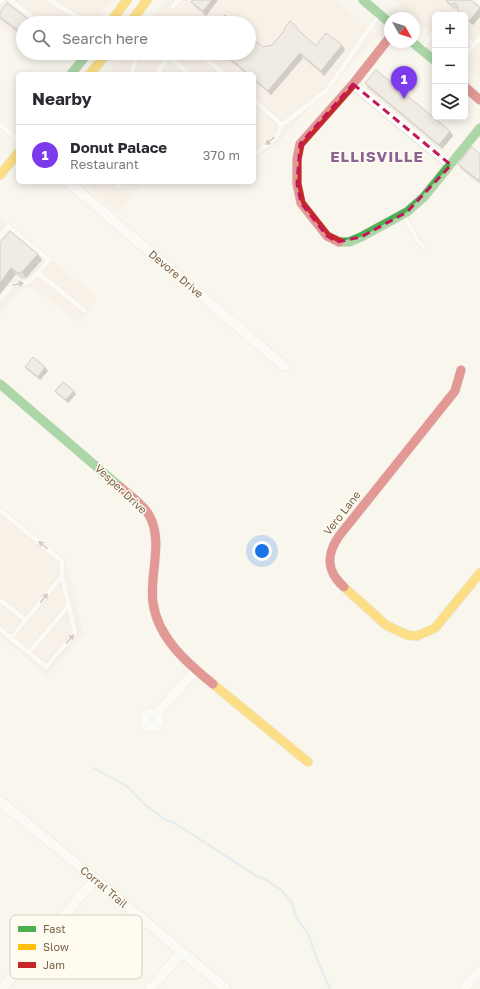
<!DOCTYPE html>
<html lang="en">
<head>
<meta charset="utf-8">
<style>
	:root { --surface:#fff; --page:#f7f7f7; --text:#2b2b33; --muted:#7c7c81; --line:#e1e1e2; --accent:#7c3aed }
	body { margin:0; font-family:"Golos Text",sans-serif; background:var(--page); color:var(--text) }
	.controls { position:absolute; right:12px; top:12px; display:grid; overflow:hidden; border-radius:6px; box-shadow:0 2px 10px #0003 }
	.controls button { width:36px; height:36px; display:grid; place-items:center; padding:0; border:0; border-bottom:1px solid var(--line); background:var(--surface); color:var(--text); font:20px sans-serif }
	.compass { position:absolute; left:384px; top:12px; width:36px; height:36px; border-radius:50%; background:var(--surface); box-shadow:0 2px 10px #0003; rotate:129deg }
	.you { position:absolute; left:262px; top:551px; width:14px; height:14px; margin:-10px; border:3px solid #fff; border-radius:50%; background:#1a73e8; box-shadow:0 0 0 6px #1a73e833 }
	.badge { display:grid; place-items:center; width:26px; height:26px; border-radius:50%; background:var(--accent); color:#fff; font-size:13px; font-weight:700 }
	.pin { position:absolute; translate:-50% -33px; filter:drop-shadow(0 1px 2px #0008) }
	.pin::after { content:''; position:absolute; top:21px; width:14px; height:12px; background:inherit; clip-path:polygon(0 0,100% 0,50% 100%) }
	.list { margin:0; padding:0; list-style:none }
	h2 { display:flex; justify-content:space-between; align-items:center; height:52px; margin:0; padding:0 16px; font-size:17px }
	h2 small { font-size:13px; font-weight:400; color:var(--muted) }
	.list li { display:grid; grid-template-columns:26px 1fr auto; gap:12px; align-items:center; box-sizing:border-box; height:60px; padding:0 16px; border-top:1px solid var(--line) }
	.list b { display:block; font-size:15px; white-space:nowrap }
	.list p { margin:0; font-size:13px; white-space:nowrap; color:var(--muted) }
	.list em { font-size:13px; font-style:normal; color:var(--muted) }
	.icon { flex:none; width:22px; height:22px; fill:none; stroke:currentColor; stroke-width:2; stroke-linecap:round; stroke-linejoin:round }
	.map { position:relative; flex:none; width:480px; height:989px; overflow:hidden }
	.search { position:absolute; background:var(--surface); box-shadow:0 2px 10px #0003; left:16px; top:16px; width:240px; height:44px; display:flex; align-items:center; gap:10px; box-sizing:border-box; padding:0 14px; border-radius:22px; color:var(--muted); font-size:15px }
	.panel { position:absolute; background:var(--surface); box-shadow:0 2px 10px #0003; left:16px; top:72px; width:240px; height:112px; border-radius:6px }
	.map>svg:first-child { display:block }
	.commercial { fill:#f6eadf }
	.lines { fill:none; stroke-linecap:round; stroke-linejoin:round }
	.stream { stroke:#cfe4ea; stroke-width:2.5 }
	.lane-casing { stroke:#d8d3cc; stroke-width:6 }
	.street-casing { stroke:#d8d3cc; stroke-width:11 }
	.fast-casing { stroke:#d7d2c9; stroke-width:10 }
	.slow-casing { stroke:#d7d2c9; stroke-width:10 }
	.jam-casing { stroke:#d7d2c9; stroke-width:10 }
	.lane { stroke:#fefefc; stroke-width:5 }
	.street { stroke:#fefefc; stroke-width:10 }
	.fast { stroke:#4caf50; stroke-width:9 }
	.slow { stroke:#ffc107; stroke-width:9 }
	.jam { stroke:#c62828; stroke-width:9 }
	.wall { fill:#c6c0b7 }
	.shaded-wall { fill:#a19c95 }
	.building { fill:#e6dfd5; stroke:#a19c95 }
	.oneway { fill:#a8998a }
	.marked { fill:none; stroke:#c2185b; stroke-width:3; stroke-dasharray:8 5; stroke-linejoin:round }
	.labels { text-anchor:middle; stroke-width:3; stroke-linejoin:round; paint-order:stroke }
	.street-label { font-size:11px; fill:#79624c; stroke:#fffbf0 }
	.district-label { font-size:15px; font-weight:bold; letter-spacing:1px; fill:#8b6494; stroke:#fffbf0 }
	.key { fill:#fffbf0; stroke:#d7cdbf; stroke-width:1 }
	.key-label { font-size:11px; fill:#79624c }
</style>
</head>
<body>
<div class="map">
<svg width="480" height="989" viewBox="0 0 480 989">
	<rect width="100%" height="100%" fill="#f9f6ee"/>
	<path class="commercial" d="M0,0H112L93,23H23V41L0,27Z
		M165,0H337L377,35L275,146L254,160V74H108L124,53H249V23H147Z
		M394,0H480V77L465,63V15H435V36Z
		M82,182H142L118,213Z
		M0,217L97,297L88,313L80,323L31,287L21,289L0,315Z
		M0,506L67,563L84,634L47,676L0,636Z"/>
	<g class="lines">
		<path class="stream" d="M94,768L128,787L145,805L166,820L173,822L255,875L268,881L280,889L291,901L296,916L302,926L308,933L316,957L330,989"/>
		<defs>
			<path id="lane" d="M10,0L40,23
				M49,0L88,23
				M478,0L480,2
				M0,2L3,0
				M173,6L179,0
				M455,15L457,12
				M465,37L474,45
				M422,49L435,30
				M172,53L169,57L189,74
				M199,53L224,74
				M465,56L480,38
				M131,74L137,57L141,53
				M162,74L158,71L169,57
				M254,100L282,125L327,90L379,15
				M0,125L18,140
				M254,152H258L277,136L282,125
				M114,182L119,186
				M403,215L418,241L425,248
				M0,236L8,226L49,260L38,273L28,282L12,285L0,299
				M38,273L85,311
				M0,510L62,561V576L75,633L46,667L11,638L62,576
				M0,600L26,620
				M0,629L11,638
				M29,653L69,605"/>
			<path id="street" d="M353,84L451,165
				M68,182L284,366
				M145 720a7 7 0 1 1 14 0a7 7 0 1 1-14 0Z
				M157,714L195,670
				M0,801L95,879L226,989
				M2,989L95,879
				M150,989L182,952
				M464,989L480,970"/>
			<path id="fast" d="M363,0L390,23
				M412,42L435,61
				M71,74L88,53
				M339,242H349L361,237L407,212L424,197L480,128
				M0,384L119,486"/>
			<path id="slow" d="M110,23L127,0
				M130,23L147,0
				M90,74L107,53
				M0,175L18,153
				M344,587L386,625L407,635L417,636L435,628L480,573
				M213,684L308,762"/>
			<path id="jam" d="M465,87L480,100
				M339,242L327,236L301,203L297,184V159L300,144L353,84L390,37
				M119,486C129,495 142,503 149,515C164,541 149,575 153,603C158,638 187,663 213,684
				M344,587C326,571 326,555 339,536L455,391L461,370"/>
		</defs>
		<use href="#lane" class="lane-casing"/>
		<use href="#street" class="street-casing"/>
		<use href="#fast" class="fast-casing"/>
		<use href="#slow" class="slow-casing"/>
		<use href="#jam" class="jam-casing"/>
		<use href="#lane" class="lane"/>
		<use href="#street" class="street"/>
		<use href="#fast" class="fast"/>
		<use href="#slow" class="slow"/>
		<use href="#jam" class="jam"/>
	</g>
	<path class="wall" d="M193,0H218L206,16L195,7L191,2Z
		M445,0L480,8V17L473,25L465,19V15H461L457,10V8L454,9L448,4Z
		M0,13L23,23V35L22,36L1,20L0,18Z
		M284,29L301,32L316,46L342,45L345,50L324,76L303,58L271,95L254,81V74H246L221,53H249L263,47L272,45L285,30Z
		M365,83L450,131L453,136L442,149L368,88Z
		M480,154V184L461,169L458,164Z
		M0,243L42,260L26,278L22,279L16,274L0,294Z
		M25,367H45L48,371L40,380L27,370Z
		M55,391L76,394L68,403L57,394Z"/>
	<path class="shaded-wall" d="M212,0H218L206,16L203,11Z
		M480,8V17L473,25L469,21Z
		M28,19L31,23H25Z
		M23,26V35L22,36L19,31Z
		M342,45L345,50L324,76L321,71Z
		M300,53L303,58L271,95L268,91Z
		M450,131L453,136L442,149L439,145Z
		M38,254L42,260L26,278L22,272Z
		M11,268L16,274L0,294V283Z
		M45,367L48,371L40,380L38,377Z
		M74,391L76,394L68,403L66,400Z"/>
	<path class="building" d="M193,0H212L203,11L191,2Z
		M446,0H471L480,8L469,21L465,17V15H463L457,10L458,7L456,4L454,3L451,5Z
		M7,3L28,19L25,23H23V26L19,31L0,17V13Z
		M225,15L234,23H217Z
		M290,21L298,28L297,29L316,46L326,33L342,45L321,71L300,53L268,91L254,79V74H248L224,53H249V36L263,47L272,45L285,30L284,29Z
		M376,70L450,131L439,145L365,83Z
		M472,147L480,154V179L478,180L458,164Z
		M10,231L38,254L22,272L18,273L11,268L0,283V243Z
		M33,357L45,367L38,377L25,367Z
		M63,382L74,391L66,400L55,391Z"/>
	<defs><path id="oneway-solid" d="M-6-.8H1V-3.2L6.5 0L1 3.2V.8H-6Z"/></defs>
	<g class="oneway">
		<use href="#oneway-solid" transform="translate(270 141) rotate(140)"/>
		<use href="#oneway-solid" transform="translate(18 284) rotate(-12)"/>
		<use href="#oneway-solid" transform="translate(43 545) rotate(-140)"/>
		<use href="#oneway-solid" transform="translate(44 598) rotate(-51)"/>
		<use href="#oneway-solid" transform="translate(70 639) rotate(-49)"/>
	</g>
	<path d="M0 0H480V989H0ZM353,84L451,165L407,212L361,237L337,242L327,236L301,203L297,184L300,144Z" fill="#f9f6ee" fill-opacity=".55" fill-rule="evenodd"/>
	<path class="marked" d="M353,84L451,165L407,212L361,237L337,242L327,236L301,203L297,184L300,144Z"/>
	<g class="labels">
		<g class="street-label">
			<text transform="translate(176 274) rotate(40)" y="4">Devore Drive</text>
			<text transform="translate(121 489) rotate(43)" y="4">Vesper Drive</text>
			<text transform="translate(342 513) rotate(-52)" y="4">Vero Lane</text>
			<text transform="translate(104 887) rotate(40)" y="4">Corral Trail</text>
		</g>
		<g class="district-label">
			<text x="377" y="162">ELLISVILLE</text>
		</g>
	</g>
	<rect x="10" y="915" width="132" height="64" rx="6" class="key"/>
	<rect x="18" y="926" width="18" height="6" fill="#4caf50"/>
	<rect x="18" y="944" width="18" height="6" fill="#ffc107"/>
	<rect x="18" y="962" width="18" height="6" fill="#c62828"/>
	<g class="key-label">
		<text x="43" y="933">Fast</text>
		<text x="43" y="951">Slow</text>
		<text x="43" y="969">Jam</text>
	</g>
</svg>
<div class="controls">
<button>+</button>
<button>−</button>
<button><svg class="icon" aria-label="layers" viewBox="0 0 24 24"><path d="M12 4l9 5-9 5-9-5zM3 14l9 5 9-5"/></svg></button>
</div>
<svg class="compass" viewBox="-18 -18 36 36"><path d="M0-13l5 13h-10z" fill="#e53935"/><path d="M0 13l5-13h-10z" fill="#7c7c81"/></svg>
<div class="you"></div>
<div class="pin badge" style="left:404px;top:99px">1</div>
<div class="search"><svg class="icon" aria-label="search" viewBox="0 0 24 24"><circle cx="10" cy="10" r="6"/><path d="M15 15l6 6"/></svg>Search here</div>
<section class="panel">
<h2>Nearby<small></small></h2>
<ul class="list">
<li><span class="badge">1</span><div><b>Donut Palace</b><p>Restaurant</p></div><em>370 m</em></li>
</ul>
</section>
</div>
</body>
</html>
